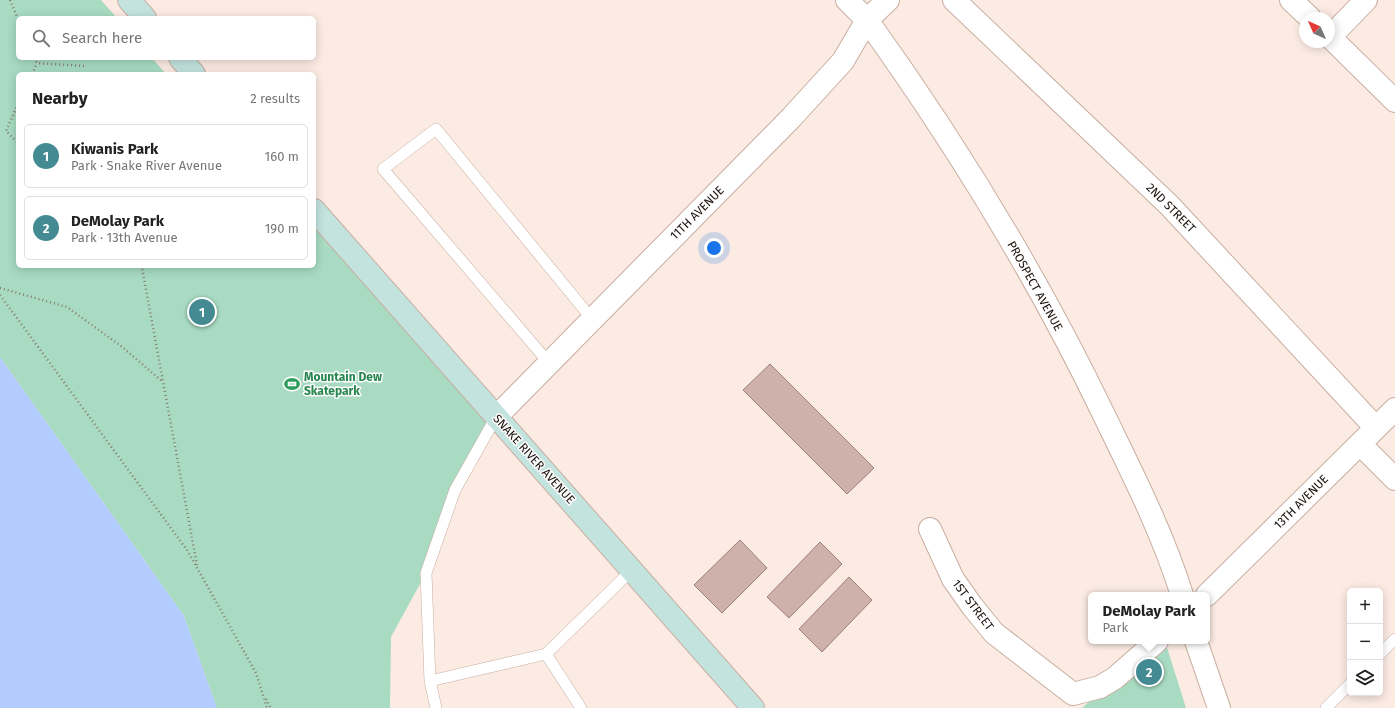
<!DOCTYPE html>
<html lang="en">
<head>
<meta charset="utf-8">
<style>
	:root { --surface:#fff; --page:#f6f6f6; --text:#222; --muted:#767676; --line:#e0e0e0; --accent:#438a92 }
	body { margin:0; font-family:"Fira Sans",sans-serif; background:var(--page); color:var(--text) }
	.controls { position:absolute; right:12px; bottom:12px; display:grid; overflow:hidden; border-radius:6px; box-shadow:0 2px 10px #0003 }
	.controls button { width:36px; height:36px; display:grid; place-items:center; padding:0; border:0; border-bottom:1px solid var(--line); background:var(--surface); color:var(--text); font:20px sans-serif }
	.compass { position:absolute; left:1299px; top:12px; width:36px; height:36px; border-radius:50%; background:var(--surface); box-shadow:0 2px 10px #0003; rotate:315deg }
	.you { position:absolute; left:714px; top:248px; width:14px; height:14px; margin:-10px; border:3px solid #fff; border-radius:50%; background:#1a73e8; box-shadow:0 0 0 6px #1a73e833 }
	.badge { display:grid; place-items:center; width:26px; height:26px; border-radius:50%; background:var(--accent); color:#fff; font-size:13px; font-weight:700 }
	.pin { position:absolute; translate:-50% -50%; border:2px solid #fff; box-shadow:0 1px 4px #0006 }
	.popup { position:absolute; left:1088px; top:592px; width:122px; height:52px; box-sizing:border-box; display:grid; place-content:center; border-radius:6px; background:var(--surface); filter:drop-shadow(0 1px 3px #0005); font-size:13px; white-space:nowrap; color:var(--muted) }
	.popup b { font-size:15px; color:var(--text) }
	.popup::after { content:''; position:absolute; left:50%; top:100%; margin-left:-8px; border:8px solid transparent; border-top-color:var(--surface) }
	.list { margin:0; padding:0; list-style:none }
	h2 { display:flex; justify-content:space-between; align-items:center; height:52px; margin:0; padding:0 16px; font-size:17px }
	h2 small { font-size:13px; font-weight:400; color:var(--muted) }
	.list li { display:grid; grid-template-columns:26px 1fr auto; gap:12px; align-items:center; box-sizing:border-box; height:64px; margin:0 8px 8px; padding:0 8px; border:1px solid var(--line); border-radius:6px }
	.list b { display:block; font-size:15px; white-space:nowrap }
	.list p { margin:0; font-size:13px; white-space:nowrap; color:var(--muted) }
	.list em { font-size:13px; font-style:normal; color:var(--muted) }
	.icon { flex:none; width:22px; height:22px; fill:none; stroke:currentColor; stroke-width:2; stroke-linecap:round; stroke-linejoin:round }
	.map { position:relative; flex:none; width:1395px; height:708px; overflow:hidden }
	.search { position:absolute; background:var(--surface); box-shadow:0 2px 10px #0003; left:16px; top:16px; width:300px; height:44px; display:flex; align-items:center; gap:10px; box-sizing:border-box; padding:0 14px; border-radius:6px; color:var(--muted); font-size:15px }
	.panel { position:absolute; background:var(--surface); box-shadow:0 2px 10px #0003; left:16px; top:72px; width:300px; height:196px; border-radius:6px }
	.map>svg:first-child { display:block }
	.green { fill:#a8dbc2 }
	.water { fill:#b3ccff }
	.building { fill:#cfb1ac; stroke:#9c807a }
	.lines { fill:none; stroke-linecap:round; stroke-linejoin:round }
	.service-casing { stroke:#c8aea1; stroke-width:12 }
	.minor-casing { stroke:#c8aea1; stroke-width:24 }
	.tertiary-casing { stroke:#c8aea1; stroke-width:24 }
	.secondary-casing { stroke:#c8aea1; stroke-width:24 }
	.path { stroke:#887b75; stroke-width:2.5; stroke-dasharray:1 3; stroke-linecap:butt }
	.service { stroke:#fff; stroke-width:11 }
	.minor { stroke:#fff; stroke-width:22 }
	.tertiary { stroke:#fff; stroke-width:22 }
	.secondary { stroke:#c3e3de; stroke-width:22 }
	.labels { text-anchor:middle; stroke-width:3; stroke-linejoin:round; paint-order:stroke }
	.street-label { font-size:12px; fill:#19100c; stroke:#fcfcfc }
	.leisure-label { font-size:12px; font-weight:bold; fill:#27864d; stroke:#fcfcfc; text-anchor:start }
</style>
</head>
<body>
<div class="map">
<svg width="1395" height="708" viewBox="0 0 1395 708">
	<rect width="100%" height="100%" fill="#fcebe3"/>
	<path class="green" d="M0,0H101L117,18H18V58H152L166,74H18V266H314V210L496,417L455,490L426,573L391,637L390,708H217L184,616L0,357Z
		M1157,641H1165L1186,708H1082Z"/>
	<path class="water" d="M0,357L184,616L217,708H0Z"/>
	<path class="building" d="M770,364L874,468L847,494L743,390Z
		M740,540L767,568L722,613L694,585Z
		M820,542L842,564L789,618L767,597Z
		M849,577L872,600L822,652L799,629Z"/>
	<g class="lines">
		<defs>
			<path id="service" d="M549,363L383,169L436,129L592,319
				M496,417L455,490L426,573L430,681L546,654L581,708
				M546,654L632,570
				M1380,654L1395,639
				M430,681L436,708
				M1326,708L1350,684"/>
			<path id="minor" d="M954,0L1170,206L1376,428
				M1291,0L1310,18
				M1329,36L1395,101
				M1330,37L1366,0
				M496,417L791,118L843,61L867,20C956,144 1037,276 1103,413C1132,473 1162,531 1182,595
				M1360,444L1395,479
				M930,529L953,579L972,606L994,633L1073,694L1100,687L1115,678L1157,641
				M1207,595L1395,409
				M1196,641L1219,708"/>
			<path id="tertiary" d="M847,0L867,20L888,0"/>
			<path id="secondary" d="M129,0L145,18
				M180,58L194,74
				M314,210L753,708"/>
		</defs>
		<use href="#service" class="service-casing"/>
		<use href="#minor" class="minor-casing"/>
		<use href="#tertiary" class="tertiary-casing"/>
		<use href="#secondary" class="secondary-casing"/>
		<path class="path" d="M10,0L18,19
			M34,58L37,63L85,66
			M32,74L37,63
			M18,104L6,131L18,143
			M140,266L142,268L197,565
			M0,288L67,307L121,346L163,382
			M0,295L187,550L256,673L267,708
			M266,699L271,708"/>
		<use href="#service" class="service"/>
		<use href="#minor" class="minor"/>
		<use href="#tertiary" class="tertiary"/>
		<use href="#secondary" class="secondary"/>
	</g>
	<defs>
		<symbol id="stadium-bare" viewBox="-9 -9 18 18"><path d="M0-5a6.5 5 0 1 0 0 10a6.5 5 0 1 0 0-10ZM-3.5-1.8h7v3.6h-7Z" fill="#2e9e5b" stroke="#fcfcfc" stroke-width="2.5" paint-order="stroke"/></symbol>
	</defs>
	<g fill-rule="evenodd">
		<use href="#stadium-bare" x="281" y="373" width="22" height="22"/>
	</g>
	<g class="labels">
		<g class="street-label">
			<text transform="translate(1171 208) rotate(45)" y="4">2ND STREET</text>
			<text transform="translate(697 213) rotate(-45)" y="4">11TH AVENUE</text>
			<text transform="translate(1035 286) rotate(61)" y="4">PROSPECT AVENUE</text>
			<text transform="translate(534 459) rotate(48)" y="4">SNAKE RIVER AVENUE</text>
			<text transform="translate(1301 502) rotate(-45)" y="4">13TH AVENUE</text>
			<text transform="translate(973 605) rotate(53)" y="4">1ST STREET</text>
		</g>
		<g class="leisure-label">
			<text x="304" y="381">Mountain Dew<tspan x="304" dy="14">Skatepark</tspan></text>
		</g>
	</g>
</svg>
<div class="controls">
<button>+</button>
<button>−</button>
<button><svg class="icon" aria-label="layers" viewBox="0 0 24 24"><path d="M12 4l9 5-9 5-9-5zM3 14l9 5 9-5"/></svg></button>
</div>
<svg class="compass" viewBox="-18 -18 36 36"><path d="M0-13l5 13h-10z" fill="#e53935"/><path d="M0 13l5-13h-10z" fill="#767676"/></svg>
<div class="you"></div>
<div class="pin badge" style="left:202px;top:312px">1</div>
<div class="pin badge" style="left:1149px;top:672px">2</div>
<div class="popup"><b>DeMolay Park</b>Park</div>
<div class="search"><svg class="icon" aria-label="search" viewBox="0 0 24 24"><circle cx="10" cy="10" r="6"/><path d="M15 15l6 6"/></svg>Search here</div>
<section class="panel">
<h2>Nearby<small>2 results</small></h2>
<ul class="list">
<li><span class="badge">1</span><div><b>Kiwanis Park</b><p>Park · Snake River Avenue</p></div><em>160 m</em></li>
<li><span class="badge">2</span><div><b>DeMolay Park</b><p>Park · 13th Avenue</p></div><em>190 m</em></li>
</ul>
</section>
</div>
</body>
</html>
